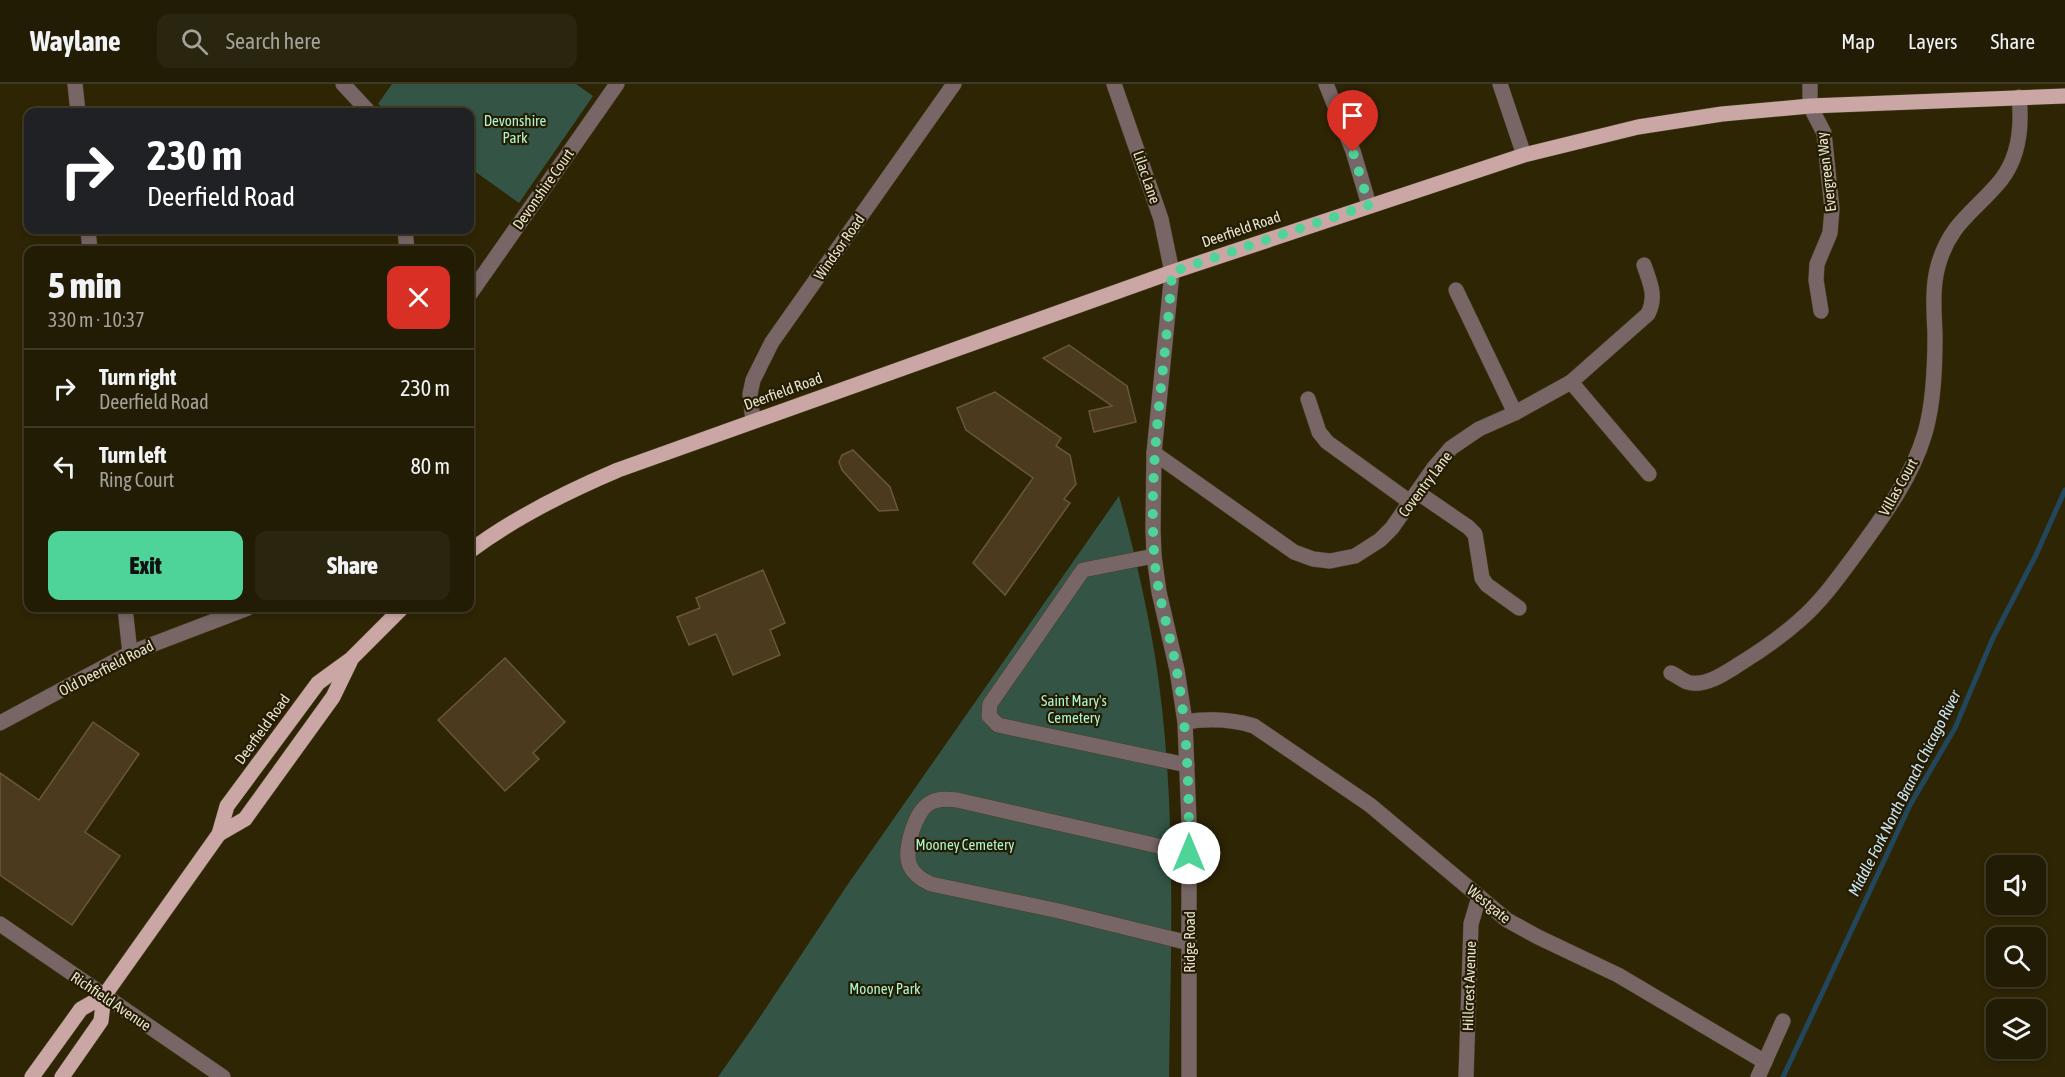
<!DOCTYPE html>
<meta charset="utf-8">
<style>
:root{--surface:#221c04;--page:#2a250e;--text:#f1f3f6;--muted:#a2a19a;--line:#3f3a26;--accent:#4ed399}
body{margin:0;font-family:"Asap Condensed",sans-serif;background:var(--page);color:var(--text);height:100vh;display:flex;flex-direction:column;font-size:22px;white-space:nowrap}
*{box-sizing:border-box;margin:0}
p{font-size:20px;color:var(--muted)}
.icon{flex:none;width:33px;height:33px;fill:none;stroke:currentColor;stroke-width:2;stroke-linecap:round;stroke-linejoin:round}
.map{position:relative;flex:1;overflow:hidden}
.sheet{position:absolute;left:24px;top:162px;width:450px;height:366px;display:flex;flex-direction:column;background:var(--surface);border-radius:12px;box-shadow:0 3px 9px #0003,0 0 0 2px var(--line)}
.sheet>*{flex:none}
.guide{position:absolute;left:24px;top:24px;width:450px;height:126px;border-radius:12px;box-shadow:0 3px 9px #0003,0 0 0 2px var(--line);background:#202124;color:#fff;overflow:hidden}
.controls{position:absolute;left:1986px;top:771px;display:grid;gap:12px}
.controls a{display:grid;place-items:center;width:60px;height:60px;border-radius:12px;background:var(--surface);box-shadow:0 3px 9px #0003,0 0 0 2px var(--line);font-size:30px}
.pin{position:absolute;display:grid;place-items:center;width:51px;height:51px;color:#fff;margin:-62px -26px;border-radius:50% 50% 50% 0;rotate:-45deg;box-shadow:0 0 6px #0007}
.pin .icon{rotate:45deg}
.me{position:absolute;width:66px;margin:-33px;rotate:0deg;stroke-linejoin:round;filter:drop-shadow(0 0 4px #0008)}
.turn{display:flex;align-items:center;gap:21px;height:126px;padding:0 24px;font-size:27px}
.turn .icon{width:78px;height:78px;stroke-width:2.5}
.turn b{display:block;font-size:42px;line-height:51px}
.round{display:grid;place-items:center;flex:none;width:63px;height:63px;border-radius:12px;background:var(--page)}
.summary{display:flex;align-items:center;justify-content:space-between;height:102px;padding:0 24px}
h1{font-size:36px;font-weight:800;line-height:45px}
.button{display:flex;gap:12px;margin-top:auto;padding:12px 24px}
.button a{flex:1;height:69px;border-radius:12px;background:var(--accent);color:#111;font-size:24px;font-weight:800;line-height:69px;text-align:center}
.button a+a{background:var(--page);color:var(--text)}
ul{padding:0;list-style:none}
li{display:flex;align-items:center;gap:18px;height:78px;padding:0 24px;border-top:2px solid var(--line)}
li div{flex:1}
li b{display:block;font-size:22px}
li em{font-style:normal}
header{display:flex;align-items:center;gap:36px;box-sizing:border-box;height:84px;padding:0 30px;background:var(--surface);border-bottom:2px solid var(--line)}
header strong{font-size:28px}
nav{display:flex;gap:33px;margin-inline-start:auto;font-size:21px}
.search{width:420px;height:54px;background:var(--page);display:flex;align-items:center;gap:15px;box-sizing:border-box;padding:0 21px;border-radius:12px;color:var(--muted);font-size:22px}
.map>svg:first-child{display:block}
.green{fill:#345545}
.lines{fill:none;stroke-linecap:round;stroke-linejoin:round}
.stream{stroke:#22475d;stroke-width:5}
.building{fill:#4b3a1e;stroke:#69573a;stroke-width:1.5}
.minor-casing{stroke:#484022;stroke-width:16}
.major-casing{stroke:#484022;stroke-width:16}
.minor{stroke:#786666;stroke-width:15}
.major{stroke:#caa7a5;stroke-width:15}
.route{stroke:#4ed399;stroke-width:10;stroke-dasharray:0 18}
.labels{text-anchor:middle;dominant-baseline:central;stroke-width:4.5;stroke-linejoin:round;paint-order:stroke}
.park-label{font-size:15px;fill:#acf4d1;stroke:#241c00}
.street-label{font-size:15px;fill:#e9e3d1;stroke:#241c00}
.water-label{font-size:16px;font-style:italic;fill:#cce5f6;stroke:#241c00}
</style>
<header>
<strong>Waylane</strong>
<div class="search"><svg class="icon" aria-label="search" viewBox="0 0 24 24"><circle cx="10" cy="10" r="6"/><path d="M15 15l6 6"/></svg>Search here</div>
<nav><a>Map</a><a>Layers</a><a>Share</a></nav>
</header>
<div class="map">
<svg width="2065" height="993" viewBox="0 0 2065 993">
<rect width="100%" height="100%" fill="#2e2505"/>
<g class="green">
<polygon points="392,0 576,0 593,12 519,119 470,84 470,28 390,28 378,20"/>
<path d="M1119,412C1134,465 1146,518 1155,572C1177,711 1171,853 1169,993H718L758,936L846,803Z"/>
</g>
<g class="lines">
<polyline class="stream" points="1783,993 1910,721 1955,644 1992,556 2036,471 2065,406"/>
</g>
<g class="building">
<polygon points="1069,261 1127,302 1136,338 1094,348 1089,327 1112,322 1043,274"/>
<polygon points="995,308 1061,354 1056,362 1070,371 1076,400 1064,415 1070,419 1005,511 973,479 1033,394 966,346 957,324"/>
<polygon points="853,366 890,403 898,426 879,427 842,386 839,378 842,371"/>
<polygon points="763,486 785,539 770,546 780,571 733,591 716,550 689,561 677,533 700,524 696,514"/>
<polygon points="505,574 565,638 533,669 539,675 505,707 438,636"/>
<polygon points="93,638 139,670 85,748 120,772 72,841 0,791 0,689 39,716"/>
</g>
<g class="lines">
<g class="minor-casing">
<g id="minor">
<polyline points="75,0 78,28"/>
<polyline points="343,0 369,28"/>
<polyline points="1114,0 1161,135 1172,188 1154,369 1153,445 1154,472 1159,508 1177,586 1185,638 1189,738 1189,993"/>
<polyline points="1326,0 1353,67 1369,121"/>
<polyline points="1500,0 1524,71"/>
<polyline points="1810,0 1810,22 1824,49 1832,125 1830,149 1817,180 1816,196 1821,227"/>
<polyline points="88,146 90,166"/>
<polyline points="405,146 407,166"/>
<polyline points="1456,206 1515,329"/>
<polyline points="470,210 617,0"/>
<polyline points="1571,298 1649,390"/>
<polyline points="1308,315 1319,348 1327,358 1410,418"/>
<polyline points="753,337 750,310 753,296 772,258 954,0"/>
<path d="M1154,369L1294,468L1313,475L1330,477L1355,472L1380,456L1392,444L1433,385L1451,364L1479,345L1515,329L1571,298L1648,230C1657,212 1650,199 1644,181"/>
<polyline points="1417,408 1468,443 1475,450 1482,494 1487,501 1519,524"/>
<polyline points="1154,472 1083,486 990,620 989,632 998,641 1187,681"/>
<polyline points="125,524 130,569"/>
<path d="M1671,589C1676,591 1682,596 1687,598C1705,604 1727,588 1741,579C1762,566 1782,552 1800,536C1823,516 1840,491 1858,467C1885,430 1912,393 1925,349C1934,318 1935,282 1935,250C1934,228 1932,203 1938,182C1950,138 1975,128 2001,96C2019,73 2022,41 2019,13"/>
<path d="M1185,638C1210,634 1231,635 1254,642L1370,721L1507,836L1538,853L1618,891L1765,978"/>
<polyline points="0,639 130,569 248,524"/>
<polyline points="0,840 223,993"/>
<path d="M1189,859L1059,827L931,800C922,796 914,791 910,782C903,767 915,727 930,719C938,714 948,715 957,716L1189,769"/>
<polyline points="1466,993 1471,840 1479,813"/>
<polyline points="1758,993 1783,937"/>
</g>
</g>
<g class="major-casing">
<g id="major">
<path d="M470,467C514,434 566,408 618,386L1172,188L1524,71L1638,43L1722,30L1810,22L2065,12"/>
<polyline points="219,750 245,735 333,613 350,578"/>
<polyline points="32,993 81,925 104,912 219,750 227,722 318,599 351,575 402,524"/>
<polyline points="62,993 101,937 104,912"/>
</g>
</g>
<use href="#minor" class="minor"/>
<use href="#major" class="major"/>
</g>
<g class="lines">
<path class="route" d="M1189,769C1189,709 1188,648 1177,588C1170,548 1156,509 1154,468C1148,374 1166,281 1172,188L1369,121L1353,68"/>
</g>
<g class="labels">
<g class="park-label">
<text x="515" y="36">Devonshire<tspan x="515" dy="17">Park</tspan></text>
<text x="1074" y="616">Saint Mary's<tspan x="1074" dy="17">Cemetery</tspan></text>
<text x="965" y="760">Mooney Cemetery</text>
<text x="885" y="904">Mooney Park</text>
</g>
<g class="street-label">
<text transform="translate(1826 88) rotate(-97)">Evergreen Way</text>
<text transform="translate(1147 93) rotate(71)">Lilac Lane</text>
<text transform="translate(543 105) rotate(-55)">Devonshire Court</text>
<text transform="translate(1241 145) rotate(-19)">Deerfield Road</text>
<text transform="translate(839 163) rotate(-55)">Windsor Road</text>
<text transform="translate(783 307) rotate(-20)">Deerfield Road</text>
<text transform="translate(1425 400) rotate(-53)">Coventry Lane</text>
<text transform="translate(1898 403) rotate(-61)">Villas Court</text>
<text transform="translate(106 584) rotate(-27)">Old Deerfield Road</text>
<text transform="translate(262 645) rotate(-54)">Deerfield Road</text>
<text transform="translate(1489 820) rotate(39)">Westgate</text>
<text transform="translate(1189 858) rotate(-90)">Ridge Road</text>
<text transform="translate(1469 902) rotate(-88)">Hillcrest Avenue</text>
<text transform="translate(111 917) rotate(34)">Richfield Avenue</text>
</g>
<g class="water-label">
<text transform="translate(1904 709) rotate(-63)">Middle Fork North Branch Chicago River</text>
</g>
</g>
</svg>
<div class="controls">
<a><svg class="icon" aria-label="sound" viewBox="0 0 24 24"><path d="M4 9h4l5-4v14l-5-4H4zM17 9q2 3 0 6"/></svg></a>
<a><svg class="icon" aria-label="search" viewBox="0 0 24 24"><circle cx="10" cy="10" r="6"/><path d="M15 15l6 6"/></svg></a>
<a><svg class="icon" aria-label="layers" viewBox="0 0 24 24"><path d="M12 4l9 5-9 5-9-5zM3 14l9 5 9-5"/></svg></a>
</div>
<div class="pin" style="left:1353px;top:68px;background:#d93025"><svg class="icon" aria-label="arrive" viewBox="0 0 24 24"><path d="M6 21V4h12l-3 4 3 4H6"/></svg></div>
<svg class="me" style="left:1189px;top:769px" viewBox="-20 -20 40 40"><circle r="19" fill="#fff"/><path d="M0-13L10 11 0 6-10 11z" fill="#4ed399"/></svg>
<div class="guide">
<div class="turn"><svg class="icon" aria-label="right" viewBox="0 0 24 24"><path d="M7 20v-9h11M14 6l5 5-5 5"/></svg><div><b>230 m</b>Deerfield Road</div></div>
</div>
<section class="sheet">
<div class="summary"><div><h1>5 min</h1><p>330 m · 10:37</p></div><a class="round" style="background:#d93025;color:#fff"><svg class="icon" aria-label="close" viewBox="0 0 24 24"><path d="M6 6l12 12M18 6L6 18"/></svg></a></div>
<ul>
<li><svg class="icon" aria-label="right" viewBox="0 0 24 24"><path d="M7 20v-9h11M14 6l5 5-5 5"/></svg><div><b>Turn right</b><p>Deerfield Road</p></div><em>230 m</em></li>
<li><svg class="icon" aria-label="left" viewBox="0 0 24 24"><path d="M17 20v-9H6M10 6l-5 5 5 5"/></svg><div><b>Turn left</b><p>Ring Court</p></div><em>80 m</em></li>
</ul>
<div class="button"><a>Exit</a><a>Share</a></div>
</section>
</div>
